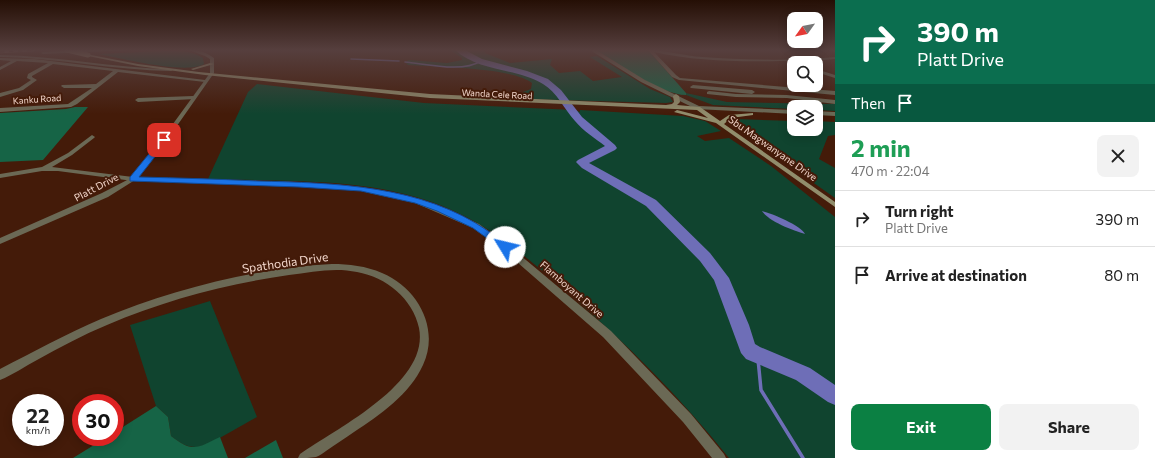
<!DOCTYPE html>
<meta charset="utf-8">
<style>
:root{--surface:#fff;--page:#f2f2f2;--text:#222;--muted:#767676;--line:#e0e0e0;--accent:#0b8043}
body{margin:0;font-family:Commissioner,sans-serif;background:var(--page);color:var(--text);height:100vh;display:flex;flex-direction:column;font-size:15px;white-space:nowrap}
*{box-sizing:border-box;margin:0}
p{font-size:13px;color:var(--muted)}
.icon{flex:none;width:22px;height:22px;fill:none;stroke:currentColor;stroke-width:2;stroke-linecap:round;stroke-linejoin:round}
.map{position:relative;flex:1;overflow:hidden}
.side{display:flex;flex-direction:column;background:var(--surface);width:320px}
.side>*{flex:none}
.hud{background:#0b6e4f;color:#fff;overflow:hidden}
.needle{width:26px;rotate:237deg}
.fabs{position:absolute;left:787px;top:12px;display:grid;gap:8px}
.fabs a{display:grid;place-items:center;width:36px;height:36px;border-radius:8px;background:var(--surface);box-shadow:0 2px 10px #0003;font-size:20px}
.speed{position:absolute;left:12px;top:394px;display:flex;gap:8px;font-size:20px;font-weight:700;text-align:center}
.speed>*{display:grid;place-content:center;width:52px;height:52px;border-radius:50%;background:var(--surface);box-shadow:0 2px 10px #0003;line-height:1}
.speed small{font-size:10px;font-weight:400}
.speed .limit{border:6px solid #d22;background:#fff;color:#111}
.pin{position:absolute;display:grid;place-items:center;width:34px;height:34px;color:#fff;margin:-17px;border-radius:8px;box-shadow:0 2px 6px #0006}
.me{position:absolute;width:44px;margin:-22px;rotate:306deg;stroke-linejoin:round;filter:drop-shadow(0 0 3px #0008)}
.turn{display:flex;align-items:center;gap:14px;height:84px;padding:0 16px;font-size:18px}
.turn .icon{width:52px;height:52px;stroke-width:2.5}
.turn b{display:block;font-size:28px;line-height:34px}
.then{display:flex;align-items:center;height:38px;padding:0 16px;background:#0003;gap:8px;font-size:15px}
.round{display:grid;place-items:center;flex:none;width:42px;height:42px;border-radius:8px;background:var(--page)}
.summary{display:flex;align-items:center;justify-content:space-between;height:68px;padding:0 16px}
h1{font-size:24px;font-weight:700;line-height:30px;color:#1e9e55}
.button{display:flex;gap:8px;margin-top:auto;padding:8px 16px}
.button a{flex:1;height:46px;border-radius:8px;background:var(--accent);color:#fff;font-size:16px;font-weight:700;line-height:46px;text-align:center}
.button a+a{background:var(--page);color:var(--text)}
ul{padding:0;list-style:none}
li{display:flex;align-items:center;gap:12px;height:56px;padding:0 16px;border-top:1px solid var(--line)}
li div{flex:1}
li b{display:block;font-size:15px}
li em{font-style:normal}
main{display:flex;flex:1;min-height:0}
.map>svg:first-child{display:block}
.green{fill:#10442f}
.forest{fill:#166446}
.water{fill:#6e6eb7}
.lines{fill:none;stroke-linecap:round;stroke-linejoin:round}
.stream-far1{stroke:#6e6eb7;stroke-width:1.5}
.stream{stroke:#6e6eb7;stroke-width:3.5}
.river{fill:#6e6eb7;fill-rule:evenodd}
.minor{fill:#6b6955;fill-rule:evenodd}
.tertiary{fill:#6b6955;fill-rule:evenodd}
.secondary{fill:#918d6c;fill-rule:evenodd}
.rail-casing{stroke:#9d7b6d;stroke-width:2.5}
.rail{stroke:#441b09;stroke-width:1.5;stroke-dasharray:4.5;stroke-linecap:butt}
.secondary-bridge{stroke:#918d6c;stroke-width:5}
.route{fill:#1a73e8;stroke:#114b97}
.labels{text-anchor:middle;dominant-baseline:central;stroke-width:4;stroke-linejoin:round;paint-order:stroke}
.far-street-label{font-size:9px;fill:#f2d6cb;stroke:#441b09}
.street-label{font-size:10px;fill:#f2d6cb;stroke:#441b09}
.near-street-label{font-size:12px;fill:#f2d6cb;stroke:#441b09}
</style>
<main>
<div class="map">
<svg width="835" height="458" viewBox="0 0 835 458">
<rect width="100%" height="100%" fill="#441b09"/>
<g class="green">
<path d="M450,50H484L485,53L510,63L552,59L550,65L559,73L580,71L593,81L622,77L590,57L597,56L650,89L670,97L673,102L666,103L524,99L523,92L531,89L532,83C512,67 435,67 408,65L406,63L407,61L409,60L447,63L462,60V58Z"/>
<path d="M162,51C176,51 192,50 203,58L204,64C187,75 120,58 99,54Z"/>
<path d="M257,84L424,103L575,110L580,112V110L683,116L705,121L721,131L697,136L705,141L729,138L771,166L835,217V458H729C681,398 626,343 568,293C519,251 480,215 416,197C352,178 275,181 208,179L248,92Z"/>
<polygon points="686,93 727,102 835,104 835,111 816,110 816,107 794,107 794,109 713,105 686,95"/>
<polygon points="736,119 794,121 794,129 816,129 816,121 835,122 835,135 828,136 819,159 835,168 835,198 787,164 734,122 733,121"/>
<path d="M210,301L257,417C245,423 206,448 196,447C185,447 179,442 171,436L168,417L156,406L130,325Z"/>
</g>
<g class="forest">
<path d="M596,50H648L686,93V95C661,95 618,63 596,50Z"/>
<polygon points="75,107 88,107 43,160 0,162 0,113 66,109"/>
<path d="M156,406L168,417L171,436C193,453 197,448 220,437L228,458H73L107,437H115V432Z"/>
<polygon points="276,440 283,458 245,458"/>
</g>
<path class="water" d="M762,211C773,214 800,225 805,234C794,231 768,221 762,211Z"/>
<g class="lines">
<g class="stream-far1">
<polyline points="351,59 399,61"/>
<path d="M405,62C427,64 462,73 481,61"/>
</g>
<polyline class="stream" points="753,353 758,359 761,390 803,458"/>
<path class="river" d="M455,50H465L482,59L527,71L548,79L561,90L582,117L615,145L617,148L615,150L589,163L656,200L710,253L729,278L749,325L755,344L760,347L810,368L835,385V405L828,402L796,380L746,359L741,353L714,280L700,261L646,206L582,168L576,162L578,160L605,146C595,138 583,131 575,121C564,109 557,92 543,84C517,68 479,72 455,50Z"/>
<g class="minor">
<path d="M648,50C666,50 684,56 703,57C745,60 793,61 835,57V59C817,61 798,61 780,61C737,62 695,61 654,52L676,75L680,78L835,91V95L679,80L672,77Z"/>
<polygon points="831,50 835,50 835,52"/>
<polygon points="0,58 35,59 205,80 207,81 205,82 118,72 77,104 71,107 0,112 0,108 68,104 92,88 64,88 61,86 62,85 96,84 113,71 53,64 32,76 32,77 37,80 23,90 0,97 0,93 19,88 31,80 27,78 28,74 48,63 17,61 0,70 0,67 11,61 0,60"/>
<polygon points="816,69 835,75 835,78 816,72"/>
<polygon points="693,85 752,90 755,92 752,94 691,88 690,87"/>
<polygon points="709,91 736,94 787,95 835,100 835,104 787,98 736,97 707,94 707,92"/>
<polygon points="193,96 196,98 195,99 138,102 135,100 138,98"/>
<polygon points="92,135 95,137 94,138 72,155 52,167 133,177 299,182 361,187 420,199 443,208 479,224 508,245 611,331 691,414 724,454 726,458 712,458 683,422 603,337 502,249 473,228 415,203 361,191 299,186 133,181 58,171 42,171 0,178 0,174 42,167 68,153"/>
<path d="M332,264C349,264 366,266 382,273C418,288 440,329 423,365C410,394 380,415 354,432C345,438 335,445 326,451C323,453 319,456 316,457C311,458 303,458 298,458L300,454C337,428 430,383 419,328C413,299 386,277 357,272C335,267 312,272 289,275C227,284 165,300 107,325C83,335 60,347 37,360C25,366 13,375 0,380V369C33,352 66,334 101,319C171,290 255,268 332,264Z"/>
</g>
<g class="tertiary">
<polygon points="80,50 130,50 43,54 41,53 43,52"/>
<path d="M189,50C198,50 206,52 214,58V73L174,130L135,180L108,197L0,244V238L102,193L131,178L170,128L210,73V59L205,56Z"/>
<polygon points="590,50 596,50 645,80 699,106 794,110 794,114 696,109 641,82"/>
<path d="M0,55C57,56 114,68 171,69L173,70L171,71C114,70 57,58 0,57Z"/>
<polygon points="816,111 835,112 835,116 816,115"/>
</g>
<g class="secondary">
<polygon points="86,54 138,64 199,72 430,94 666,105 672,104 674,102 673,96 676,94 679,96 680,102 677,105 700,107 720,121 729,115 753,113 753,115 731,118 724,124 835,202 835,207 716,123 674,112 677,110 708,118 697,110 430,98 205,75 138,66 88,56 86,55"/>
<polygon points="210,63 214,64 193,70 191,69"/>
</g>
<g class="rail-casing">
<polyline id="rail" points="0,52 34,50"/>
</g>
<use href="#rail" class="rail"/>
<polyline class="secondary-bridge" points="67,50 88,55"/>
</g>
<linearGradient id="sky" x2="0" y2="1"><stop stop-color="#250f05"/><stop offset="0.44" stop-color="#563f3e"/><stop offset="1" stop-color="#563f3e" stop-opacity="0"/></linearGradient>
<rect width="835" height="114" fill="url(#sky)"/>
<path class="route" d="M162,138L168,140L139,177C178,178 217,179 257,181C335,183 422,185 488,231C495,235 505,240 510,247L509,249H502L473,228L437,211L415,203L361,191L299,187L130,181V177Z"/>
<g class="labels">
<g class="far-street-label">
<text transform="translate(497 94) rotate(3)">Wanda Cele Road</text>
<text transform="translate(37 99) rotate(-4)">Kanku Road</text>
</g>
<g class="street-label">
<text transform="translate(773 148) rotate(35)">Sbu Magwanyane Drive</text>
<text transform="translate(96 187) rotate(-28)">Platt Drive</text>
<text transform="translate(572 289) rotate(41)">Flamboyant Drive</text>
</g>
<g class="near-street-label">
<text transform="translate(285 262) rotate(-8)">Spathodia Drive</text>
</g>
</g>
</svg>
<div class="fabs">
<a><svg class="needle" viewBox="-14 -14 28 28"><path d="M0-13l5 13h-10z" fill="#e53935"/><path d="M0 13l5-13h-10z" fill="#767676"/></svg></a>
<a><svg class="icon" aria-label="search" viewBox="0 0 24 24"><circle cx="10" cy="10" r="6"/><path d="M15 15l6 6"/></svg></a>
<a><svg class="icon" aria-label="layers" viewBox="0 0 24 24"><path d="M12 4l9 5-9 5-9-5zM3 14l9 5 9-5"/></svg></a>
</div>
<div class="speed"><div>22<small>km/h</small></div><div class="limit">30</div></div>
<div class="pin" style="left:164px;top:140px;background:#d93025"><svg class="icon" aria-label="arrive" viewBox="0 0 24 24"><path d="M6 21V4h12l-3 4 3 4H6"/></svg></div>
<svg class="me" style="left:505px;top:247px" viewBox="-20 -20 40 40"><circle r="19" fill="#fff"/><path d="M0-13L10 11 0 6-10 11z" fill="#1a73e8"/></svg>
</div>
<section class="side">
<div class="hud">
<div class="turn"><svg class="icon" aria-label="right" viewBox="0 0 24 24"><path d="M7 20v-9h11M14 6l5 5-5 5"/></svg><div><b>390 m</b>Platt Drive</div></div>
<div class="then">Then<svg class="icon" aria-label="arrive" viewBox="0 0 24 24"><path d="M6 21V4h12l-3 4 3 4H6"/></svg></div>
</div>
<div class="summary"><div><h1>2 min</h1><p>470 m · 22:04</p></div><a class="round"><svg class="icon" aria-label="close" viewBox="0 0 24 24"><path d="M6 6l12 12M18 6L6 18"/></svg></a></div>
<ul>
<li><svg class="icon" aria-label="right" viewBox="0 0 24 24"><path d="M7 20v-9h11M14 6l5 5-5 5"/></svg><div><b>Turn right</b><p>Platt Drive</p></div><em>390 m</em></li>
<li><svg class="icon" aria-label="arrive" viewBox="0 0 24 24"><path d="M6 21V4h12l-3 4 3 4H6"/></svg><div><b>Arrive at destination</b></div><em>80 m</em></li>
</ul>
<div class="button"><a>Exit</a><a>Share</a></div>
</section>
</main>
